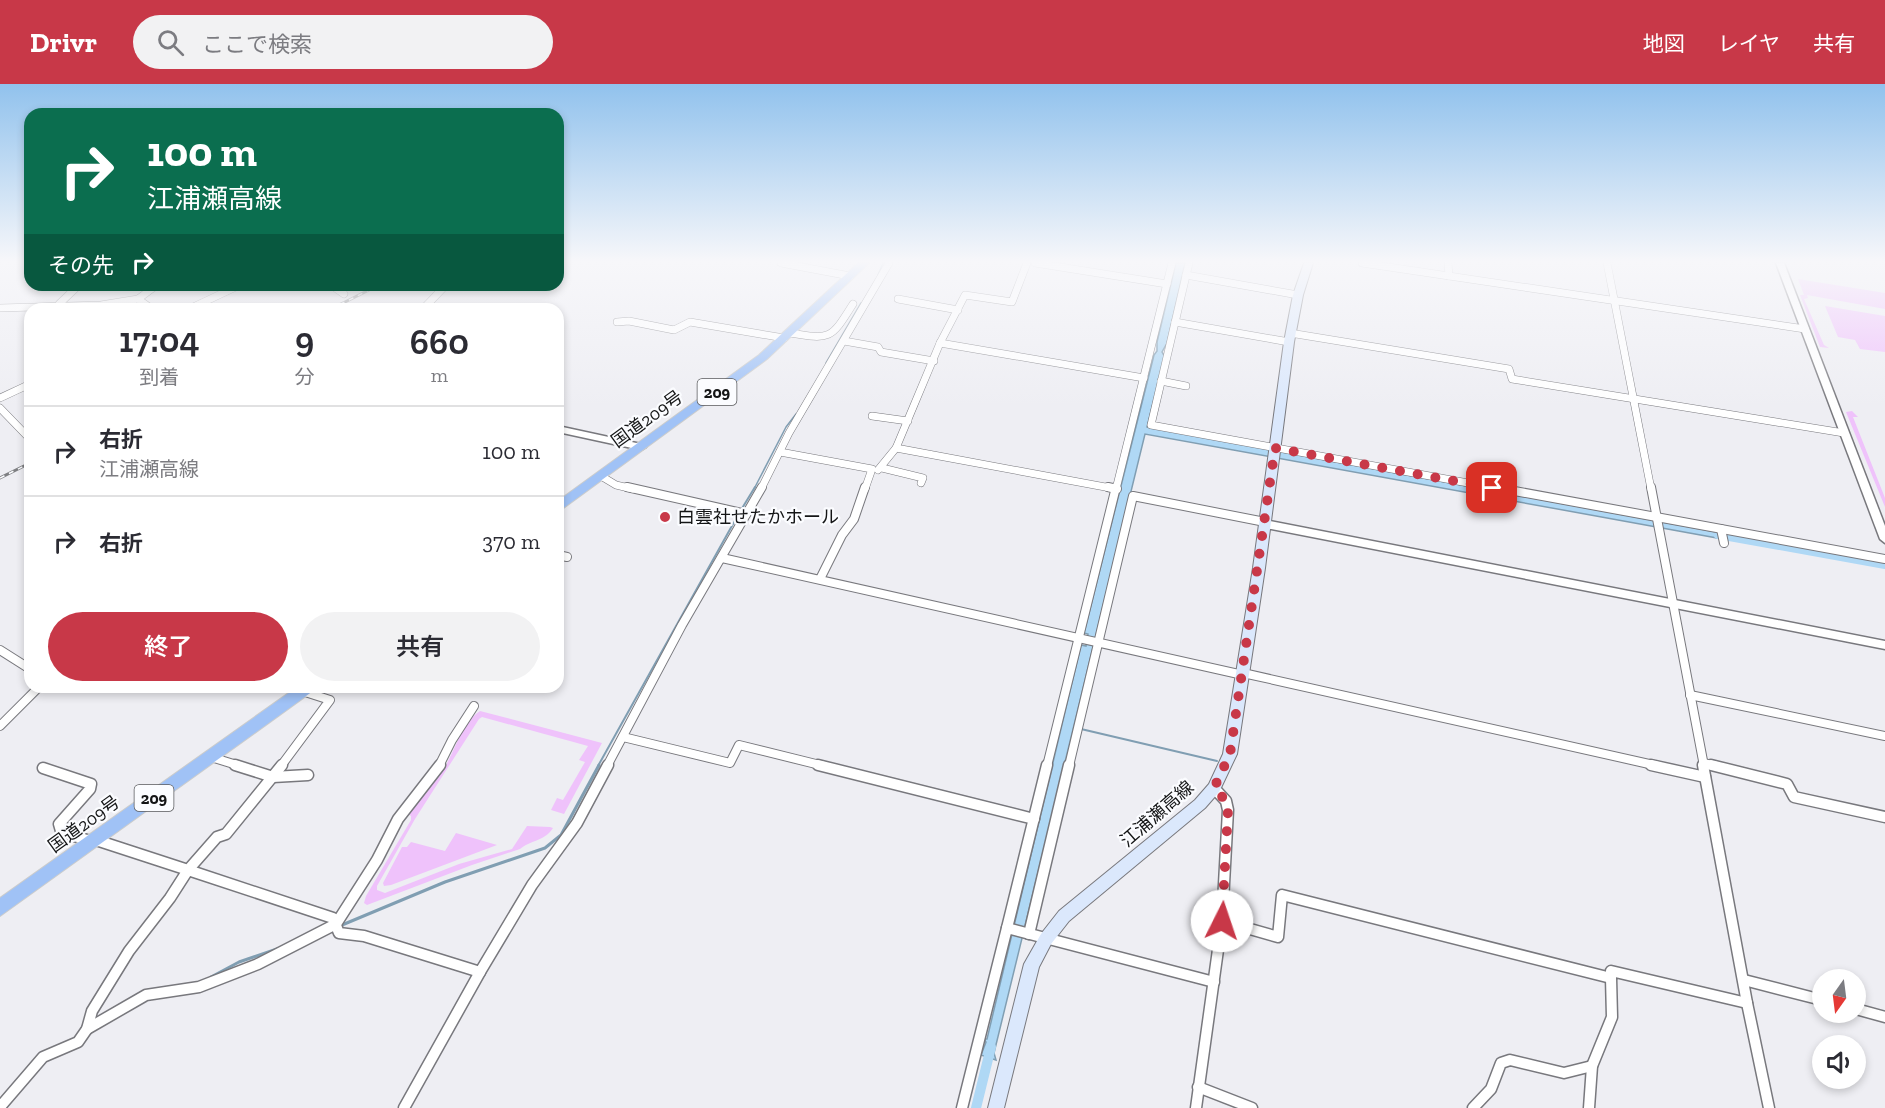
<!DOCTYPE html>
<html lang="ja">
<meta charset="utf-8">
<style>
:root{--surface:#fff;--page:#f2f2f3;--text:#2b2b33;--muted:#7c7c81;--line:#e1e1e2;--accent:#c83848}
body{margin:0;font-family:"Zilla Slab","Noto Sans JP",serif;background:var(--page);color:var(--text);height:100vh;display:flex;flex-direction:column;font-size:22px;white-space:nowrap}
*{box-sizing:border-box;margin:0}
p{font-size:20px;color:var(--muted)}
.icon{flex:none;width:33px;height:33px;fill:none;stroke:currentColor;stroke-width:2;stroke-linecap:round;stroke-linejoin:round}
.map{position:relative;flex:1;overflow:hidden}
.side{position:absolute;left:24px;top:219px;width:540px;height:390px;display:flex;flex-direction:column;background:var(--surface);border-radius:18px;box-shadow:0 3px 9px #0003}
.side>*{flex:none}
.banner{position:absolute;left:24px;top:24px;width:540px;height:183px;border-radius:18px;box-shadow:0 3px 9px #0003;background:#0b6e4f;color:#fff;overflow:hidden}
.needle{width:39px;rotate:194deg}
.fabs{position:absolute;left:1812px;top:885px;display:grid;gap:12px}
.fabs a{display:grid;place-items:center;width:54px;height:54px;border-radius:50%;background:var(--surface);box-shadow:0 3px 9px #0003;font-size:30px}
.pin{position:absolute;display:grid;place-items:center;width:51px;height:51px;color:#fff;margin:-26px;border-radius:12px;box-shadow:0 3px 9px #0006}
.me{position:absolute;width:66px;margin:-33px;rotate:4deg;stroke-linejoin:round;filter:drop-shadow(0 0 4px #0008)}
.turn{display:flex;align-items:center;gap:21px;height:126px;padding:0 24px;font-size:27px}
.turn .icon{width:78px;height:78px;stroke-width:2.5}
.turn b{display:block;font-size:42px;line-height:51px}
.then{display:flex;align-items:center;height:57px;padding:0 24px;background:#0003;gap:12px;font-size:22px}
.eta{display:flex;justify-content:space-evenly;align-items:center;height:102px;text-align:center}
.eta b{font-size:36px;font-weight:600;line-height:42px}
.button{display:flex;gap:12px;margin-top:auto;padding:12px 24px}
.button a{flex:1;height:69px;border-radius:36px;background:var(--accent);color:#fff;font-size:24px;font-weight:600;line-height:69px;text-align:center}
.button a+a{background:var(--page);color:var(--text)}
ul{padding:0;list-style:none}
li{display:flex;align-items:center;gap:18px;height:90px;padding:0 24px;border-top:2px solid var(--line)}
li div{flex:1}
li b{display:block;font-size:22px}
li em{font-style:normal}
header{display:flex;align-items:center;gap:36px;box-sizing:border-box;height:84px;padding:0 30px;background:var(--accent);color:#fff}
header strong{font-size:28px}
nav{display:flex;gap:33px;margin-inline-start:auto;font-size:21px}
.search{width:420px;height:54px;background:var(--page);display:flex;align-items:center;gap:15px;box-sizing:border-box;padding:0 21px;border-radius:33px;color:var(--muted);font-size:22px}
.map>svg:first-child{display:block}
.green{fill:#efc2fb}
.water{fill:#afd8f5;stroke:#809eb2;stroke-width:1.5}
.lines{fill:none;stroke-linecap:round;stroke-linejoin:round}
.stream-far2{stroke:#809eb2;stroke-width:1.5}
.stream-far1{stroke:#809eb2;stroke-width:2}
.stream{stroke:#809eb2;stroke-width:3}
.canal-far1{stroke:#afd8f5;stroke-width:8}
.canal{stroke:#afd8f5;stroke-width:10}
.minor-far2-casing{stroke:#78787d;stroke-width:8}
.minor-far1-casing{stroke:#78787d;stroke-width:10}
.minor-casing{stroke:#78787d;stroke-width:13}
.tertiary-casing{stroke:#78787d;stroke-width:3}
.secondary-casing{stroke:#78787d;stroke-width:2}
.trunk-casing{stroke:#cbcccc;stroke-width:2}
.minor-far2{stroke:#fff;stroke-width:7}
.minor-far1{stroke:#fff;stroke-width:8}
.minor{stroke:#fff;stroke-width:10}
.tertiary{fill:#fff;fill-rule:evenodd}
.secondary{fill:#dbe8fc;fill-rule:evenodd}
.trunk{fill:#a0c2f6;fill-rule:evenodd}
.rail-casing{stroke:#7e7f82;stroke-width:3}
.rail{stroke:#fbfcff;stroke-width:1.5;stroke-dasharray:5;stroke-linecap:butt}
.route{stroke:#c83848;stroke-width:10;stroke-dasharray:0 18}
.poi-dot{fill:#c83848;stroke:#fbfcff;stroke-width:2}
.labels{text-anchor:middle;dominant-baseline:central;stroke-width:4.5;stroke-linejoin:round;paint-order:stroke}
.shield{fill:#fbfcff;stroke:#595a5c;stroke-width:1.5}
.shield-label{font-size:16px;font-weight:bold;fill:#141516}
.street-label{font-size:18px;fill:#141516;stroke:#fbfcff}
.poi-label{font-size:18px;fill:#141516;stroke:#fbfcff;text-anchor:start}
</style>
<header>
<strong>Drivr</strong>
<div class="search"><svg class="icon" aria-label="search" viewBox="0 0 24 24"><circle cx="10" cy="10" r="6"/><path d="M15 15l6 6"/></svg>ここで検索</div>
<nav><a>地図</a><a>レイヤ</a><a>共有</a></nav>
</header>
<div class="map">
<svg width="1885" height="1024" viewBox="0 0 1885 1024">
<rect width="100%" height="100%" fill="#eeeef3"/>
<g class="green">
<polygon points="1798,195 1885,209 1885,225 1807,211 1808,214 1804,215 1824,261 1829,264 1820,263 1800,211 1804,211"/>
<polygon points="1825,222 1885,232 1885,268 1860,265 1855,256 1838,253"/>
<polygon points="1852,327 1858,333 1853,333 1885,414 1885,423 1846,328"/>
<path d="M480,627L602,659L564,730L551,726L557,714L563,716L585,678L579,676L588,662L482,633L479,635L415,735L377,802V806L385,809L459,780L512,765L527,742L550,743L553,744C545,757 531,756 520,765L472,781L367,821L364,819L366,812L411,736V732L408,730C421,716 433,701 443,686C455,668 461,639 480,627Z"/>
<polygon points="456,749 497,761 391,801 384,802 383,799 402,763 407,763 411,758 445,767"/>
</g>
<polygon class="water" points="1176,179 1185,179 1167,259 1162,268 1165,273 1147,343 1711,447 1726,450 1728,456 1145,350 994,969 996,976 981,971 986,958 984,955 987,955 1081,561 1086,562 1088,550 1084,549 1154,271 1157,267 1157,258"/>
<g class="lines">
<g class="stream-far2">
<polyline points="878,191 883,179"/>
<polyline points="826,279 861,219"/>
<polyline points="754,405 786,343 796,330"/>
</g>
<g class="stream-far1">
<polyline points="741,426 755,403"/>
<polyline points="1081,645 1217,677"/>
<polyline points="598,682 738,431"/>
</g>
<g class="stream">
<polyline points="342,841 445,798 545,764 561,751 599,681"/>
<polyline points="211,893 239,878 277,865"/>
</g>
<polyline class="canal-far1" points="1718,451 1885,481"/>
<polyline class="canal" points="976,1024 991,963"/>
<g class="minor-far2-casing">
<g id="minor-far2">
<polyline points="781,179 850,192"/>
<polyline points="1027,179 1012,218 965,211 940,259 896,364 1116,405"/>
<polyline points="1035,179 1167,200"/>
<polyline points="1189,179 1151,341 1501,405"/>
<polyline points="1362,179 1805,245"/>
<polyline points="1448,179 1449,192"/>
<polyline points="1607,179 1651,405"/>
<polyline points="1186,191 1298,211"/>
<polyline points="331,201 344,210"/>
<polyline points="138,215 152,225"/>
<polyline points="898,215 958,226"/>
<polyline points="59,220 79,201"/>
<polyline points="0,224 101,221 138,215 157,201"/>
<polyline points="189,225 240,201"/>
<polyline points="423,225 446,201"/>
<polyline points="617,238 629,237 674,246 690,238 784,254"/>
<polyline points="1175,238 1289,258"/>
<path d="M790,249C831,256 831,255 853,220"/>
<polyline points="1290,249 1509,285 1512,295 1844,349"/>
<polyline points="844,257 878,263 881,268 934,277"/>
<polyline points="940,259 1144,294"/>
<polyline points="1161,297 1186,302"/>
<polyline points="0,314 30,300"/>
<polyline points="0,324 30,355"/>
<polyline points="872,332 908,337"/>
<polyline points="780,368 872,385 865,405"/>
<polyline points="882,384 923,394 921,399"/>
<polyline points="878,386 896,364"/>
<polyline points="601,392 616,401 633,405"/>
<polyline points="761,405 789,349 889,179"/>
<polyline points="1116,405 1172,179"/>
</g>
</g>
<g class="minor-far1-casing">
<g id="minor-far1">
<polyline points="627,403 746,430"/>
<polyline points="1108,403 1117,405"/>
<polyline points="1493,403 1885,475"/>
<polyline points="1651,403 1704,682"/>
<polyline points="1721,445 1724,459"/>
<polyline points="558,471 567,473"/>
<polyline points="722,474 1243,591"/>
<polyline points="820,495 842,451 854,435 865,403"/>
<polyline points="0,566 30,585"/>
<polyline points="1243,589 1658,682"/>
<polyline points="1690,611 1885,652"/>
<polyline points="0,642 39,603"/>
<polyline points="623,653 730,679 739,661 824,682"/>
<polyline points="211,673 240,682"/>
<polyline points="1703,679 1717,682"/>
<polyline points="281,682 330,616 302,607"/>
<polyline points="439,682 452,656 474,622"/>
<polyline points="607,682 682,541 762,403"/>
<polyline points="1047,682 1116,403"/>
<polyline points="1069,682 1133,412 1265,438"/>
</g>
</g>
<g class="minor-casing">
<g id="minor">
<polyline points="235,681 273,693 308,691"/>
<polyline points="818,681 1034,735"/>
<polyline points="1651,681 1705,693"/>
<polyline points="1703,681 1747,919 1769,1024"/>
<polyline points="1711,681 1787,700 1794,713 1885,733"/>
<polyline points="43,684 91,700 90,705 59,740 61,747 92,758"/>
<polyline points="96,756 188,786 217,753 226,750 282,681"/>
<polyline points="1222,837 1278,853 1282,811 1611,894 1611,887 1747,919"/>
<polyline points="1007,844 1047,681"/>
<polyline points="1029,850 1069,681"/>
<polyline points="1744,896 1822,916"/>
<polyline points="1856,925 1885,933"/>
<polyline points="87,945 146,911 199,903 258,880 336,840 377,776 398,735 440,681"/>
<polyline points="1198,1003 1252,1024"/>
<polyline points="0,1023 43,973 78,958 87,945 92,927 129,867 170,814 188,786 333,834 339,849 364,852 480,888"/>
<polyline points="404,1024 480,888 532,801 577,739 608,681"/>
<polyline points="962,1024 1007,844 1214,898"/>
<polyline points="1196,1024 1222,837 1228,726 1226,717 1214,704"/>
<polyline points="1473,1024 1491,1005 1501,979 1510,976 1564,989 1592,982"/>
<polyline points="1589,1024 1592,982 1612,933 1611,894"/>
</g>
</g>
<g class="tertiary-casing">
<g id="tertiary">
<polygon points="1776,179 1784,179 1885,442 1885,459 1880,455"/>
<polygon points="558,342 641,360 646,363 641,366 558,348"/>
<polygon points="1265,436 1885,557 1885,565 1261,443 1260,440"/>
</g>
</g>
<g class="secondary-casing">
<polygon id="secondary" points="1304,179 1313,179 1303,211 1294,258 1265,484 1237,670 1219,708 1205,724 1069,837 1051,860 1039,883 1004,1024 988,1024 1024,880 1041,850 1059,827 1195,716 1209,700 1223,670 1253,484 1284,258 1293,211"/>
</g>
<g class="trunk-casing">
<g id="trunk">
<polygon points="858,179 869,179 767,275 558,428 558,417 759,271"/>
<polygon points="297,603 315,603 313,607 0,832 0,814"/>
</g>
</g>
<use href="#minor-far2" class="minor-far2"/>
<use href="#minor-far1" class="minor-far1"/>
<use href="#minor" class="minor"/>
<use href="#tertiary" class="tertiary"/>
<use href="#secondary" class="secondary"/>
<use href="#trunk" class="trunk"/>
<g class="rail-casing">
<g id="rail">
<polyline points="331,225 379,201"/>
<polyline points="0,394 30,379"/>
</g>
</g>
<use href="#rail" class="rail"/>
</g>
<linearGradient id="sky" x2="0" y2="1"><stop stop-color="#91c2ed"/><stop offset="0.55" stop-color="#f7f7fa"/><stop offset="1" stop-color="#f7f7fa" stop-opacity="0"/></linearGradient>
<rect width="1885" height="323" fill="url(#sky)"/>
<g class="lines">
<polyline class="route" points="1222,837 1228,726 1226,717 1214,704 1230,670 1275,364 1492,404"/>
</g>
<circle class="poi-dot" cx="665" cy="433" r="6"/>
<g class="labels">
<g class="shield">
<rect x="697.5" y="295" width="39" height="26" rx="4.5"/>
<rect x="134.5" y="701" width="39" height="26" rx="4.5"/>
</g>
<g class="shield-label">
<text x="717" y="308">209</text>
<text x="154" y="714">209</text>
</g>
<g class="street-label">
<text transform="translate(647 335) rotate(-36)">国道209号</text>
<text transform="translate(1157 730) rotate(-41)">江浦瀬高線</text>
<text transform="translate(84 740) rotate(-36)">国道209号</text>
</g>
<g class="poi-label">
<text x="677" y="433">白雲社せたかホール</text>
</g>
</g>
</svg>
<div class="fabs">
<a><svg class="needle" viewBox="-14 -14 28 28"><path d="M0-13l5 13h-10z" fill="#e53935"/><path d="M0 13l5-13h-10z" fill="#7c7c81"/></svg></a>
<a><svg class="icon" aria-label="sound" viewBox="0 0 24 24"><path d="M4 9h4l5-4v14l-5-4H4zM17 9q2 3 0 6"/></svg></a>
</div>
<div class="pin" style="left:1492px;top:404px;background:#d93025"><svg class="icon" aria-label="arrive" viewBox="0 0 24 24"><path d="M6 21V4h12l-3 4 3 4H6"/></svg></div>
<svg class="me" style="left:1222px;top:837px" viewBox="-20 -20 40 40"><circle r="19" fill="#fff"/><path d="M0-13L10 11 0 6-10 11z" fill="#c83848"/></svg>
<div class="banner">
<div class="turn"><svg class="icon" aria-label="right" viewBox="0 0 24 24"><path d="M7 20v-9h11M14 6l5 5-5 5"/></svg><div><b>100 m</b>江浦瀬高線</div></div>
<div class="then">その先<svg class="icon" aria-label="right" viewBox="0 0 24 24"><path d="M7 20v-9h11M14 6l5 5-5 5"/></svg></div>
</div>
<section class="side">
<div class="eta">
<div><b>17:04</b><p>到着</p></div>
<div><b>9</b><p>分</p></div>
<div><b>660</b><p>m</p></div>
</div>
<ul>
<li><svg class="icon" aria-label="right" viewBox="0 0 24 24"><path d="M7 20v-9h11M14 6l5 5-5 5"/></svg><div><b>右折</b><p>江浦瀬高線</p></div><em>100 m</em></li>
<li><svg class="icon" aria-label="right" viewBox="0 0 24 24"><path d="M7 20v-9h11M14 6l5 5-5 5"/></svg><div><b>右折</b></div><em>370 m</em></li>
</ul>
<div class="button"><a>終了</a><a>共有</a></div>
</section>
</div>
